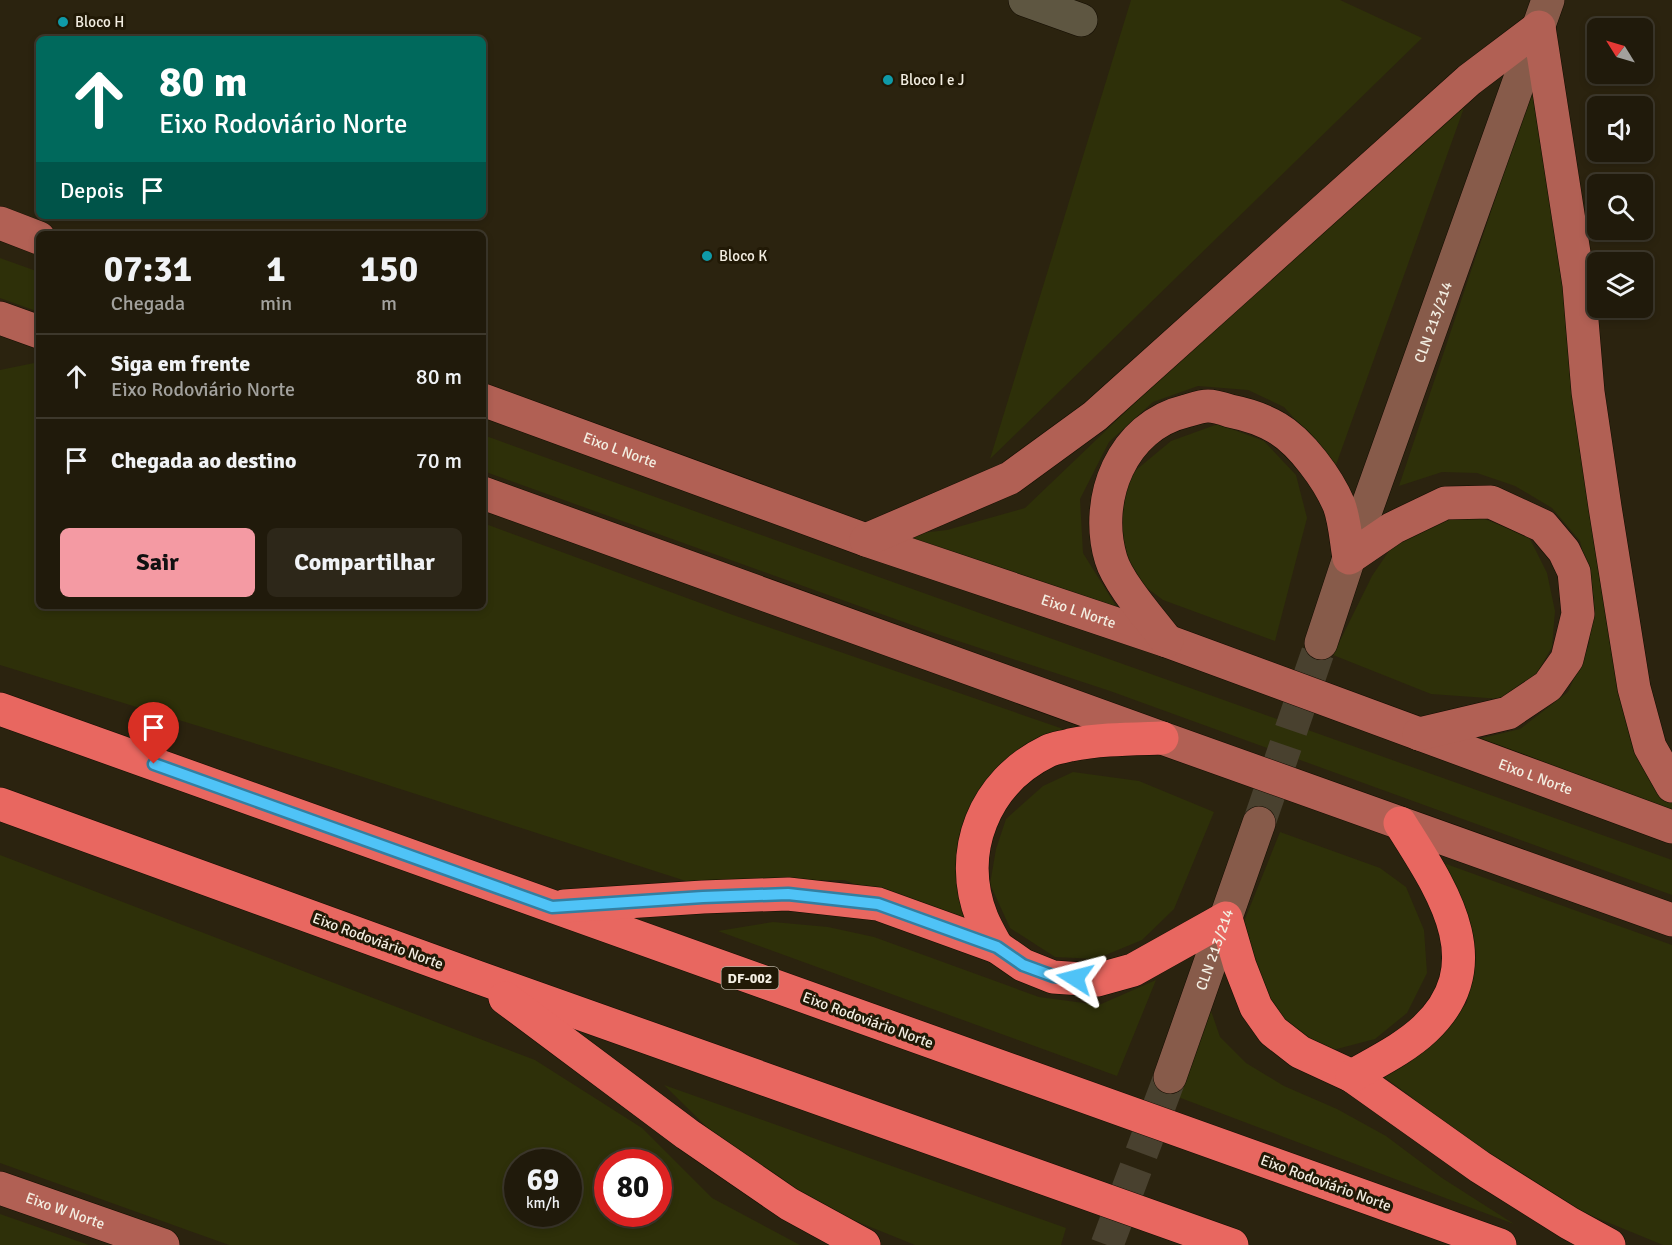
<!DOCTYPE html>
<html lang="pt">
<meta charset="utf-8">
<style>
:root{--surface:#201a0b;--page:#2d2719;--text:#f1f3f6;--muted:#a2a19d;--line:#3d382c;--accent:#f49aa3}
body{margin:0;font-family:Signika,sans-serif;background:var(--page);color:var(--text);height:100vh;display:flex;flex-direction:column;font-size:22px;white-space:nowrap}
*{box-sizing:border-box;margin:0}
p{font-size:20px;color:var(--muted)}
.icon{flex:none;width:33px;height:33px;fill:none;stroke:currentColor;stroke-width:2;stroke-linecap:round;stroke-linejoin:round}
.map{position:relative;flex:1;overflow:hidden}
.panel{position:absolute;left:36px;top:231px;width:450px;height:378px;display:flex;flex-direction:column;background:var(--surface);border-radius:9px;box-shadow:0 3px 9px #0003,0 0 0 2px var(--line)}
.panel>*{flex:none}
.hud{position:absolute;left:36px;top:36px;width:450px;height:183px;border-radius:9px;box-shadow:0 3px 9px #0003,0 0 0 2px var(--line);background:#00695c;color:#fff;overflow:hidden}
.needle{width:39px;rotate:307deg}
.controls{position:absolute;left:1587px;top:18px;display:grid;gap:12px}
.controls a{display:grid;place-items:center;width:66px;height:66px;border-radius:9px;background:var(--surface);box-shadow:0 3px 9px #0003,0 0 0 2px var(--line);font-size:30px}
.speed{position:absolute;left:504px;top:1149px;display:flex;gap:12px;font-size:30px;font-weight:700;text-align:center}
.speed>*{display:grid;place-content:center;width:78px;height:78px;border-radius:50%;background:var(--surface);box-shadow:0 3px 9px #0003,0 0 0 2px var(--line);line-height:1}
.speed small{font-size:15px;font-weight:400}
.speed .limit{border:9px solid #d22;background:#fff;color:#111}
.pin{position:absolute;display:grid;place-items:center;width:51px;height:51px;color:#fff;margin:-62px -26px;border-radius:50% 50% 50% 0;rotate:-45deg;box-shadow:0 0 6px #0007}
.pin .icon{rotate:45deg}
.me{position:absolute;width:66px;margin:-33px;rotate:279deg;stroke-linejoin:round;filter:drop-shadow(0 0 4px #0008)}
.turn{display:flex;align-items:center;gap:21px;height:126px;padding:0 24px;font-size:27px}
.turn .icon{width:78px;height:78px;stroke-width:2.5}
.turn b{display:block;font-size:42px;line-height:51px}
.then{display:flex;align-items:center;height:57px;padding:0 24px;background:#0003;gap:12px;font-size:22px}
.eta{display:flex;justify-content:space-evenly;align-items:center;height:102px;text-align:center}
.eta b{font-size:36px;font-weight:800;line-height:42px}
.button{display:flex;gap:12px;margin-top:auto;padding:12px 24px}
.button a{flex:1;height:69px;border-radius:9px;background:var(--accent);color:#111;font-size:24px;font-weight:800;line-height:69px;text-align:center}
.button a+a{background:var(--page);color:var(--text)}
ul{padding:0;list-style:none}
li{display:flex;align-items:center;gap:18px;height:84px;padding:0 24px;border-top:2px solid var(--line)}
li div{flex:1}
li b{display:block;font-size:22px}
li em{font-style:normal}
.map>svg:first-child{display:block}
.green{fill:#2e3009;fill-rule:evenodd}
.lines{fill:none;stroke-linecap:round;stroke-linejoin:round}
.secondary-tunnel{stroke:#49412f;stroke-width:33;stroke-dasharray:33 16;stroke-linecap:butt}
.street-casing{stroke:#130c00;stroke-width:34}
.secondary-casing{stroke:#130c00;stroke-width:34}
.primary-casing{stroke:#130c00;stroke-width:34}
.highway-casing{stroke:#130c00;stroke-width:34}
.street{stroke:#5e5641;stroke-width:33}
.secondary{stroke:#875b4a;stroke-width:33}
.primary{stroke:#b16054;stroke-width:33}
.highway{stroke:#e86760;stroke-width:33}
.route-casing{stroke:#337fa1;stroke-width:15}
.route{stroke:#4fc3f7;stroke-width:10}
.culture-dot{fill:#0f9aa8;stroke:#211906;stroke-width:2}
.labels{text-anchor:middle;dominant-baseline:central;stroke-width:6;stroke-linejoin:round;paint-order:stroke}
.shield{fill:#211906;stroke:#b4aea0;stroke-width:1.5}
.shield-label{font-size:14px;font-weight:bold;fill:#f3eee2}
.poi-label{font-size:15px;fill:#f3eee2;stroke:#211906;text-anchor:start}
.street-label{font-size:15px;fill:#f3eee2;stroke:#211906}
</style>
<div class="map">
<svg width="1672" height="1245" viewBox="0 0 1672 1245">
<rect width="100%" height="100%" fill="#2b230f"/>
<g class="green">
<polygon points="1131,0 1340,0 1422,38 990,459"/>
<polygon points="1535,80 1593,519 1630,739 1672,794 1672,815 1470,741 1520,729 1568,692 1589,644 1594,599 1580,541 1552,508 1515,486 1477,473 1442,472 1399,486"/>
<polygon points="1470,91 1336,465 1284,407 1248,390 1198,386 1153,402 1109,442 1080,499 1083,553 1121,614 903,535 947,530 1025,508 1167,372"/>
<polygon points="0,258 39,272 39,312 0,298"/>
<polygon points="39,362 39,606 483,606 483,523 733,615 1072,732 983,791 977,931 844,880 689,882 338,769 0,665 0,370"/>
<polygon points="1218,424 1264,441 1296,475 1307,518 1275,641 1163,600 1135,579 1119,543 1118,509 1130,475 1171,441"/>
<path d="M483,435C879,578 1276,718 1672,860V895L1110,691L937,634L483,471Z"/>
<polygon points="1442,515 1480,517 1529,537 1547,573 1555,611 1552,647 1536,675 1501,699 1431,694 1333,655 1372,576 1395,542"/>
<polygon points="1073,772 1139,781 1214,812 1174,909 1142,940 1096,959 1055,957 1010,928 990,884 996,849 1006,819 1043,786"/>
<polygon points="1280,832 1380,868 1406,887 1424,930 1427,973 1407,1013 1375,1039 1329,1051 1287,1028 1265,1003 1243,924"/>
<path d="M0,855L535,1060L642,1128L712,1198L800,1245H229L0,1163ZM568,1162V1214H518V1162ZM658,1162V1214H608V1162Z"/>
<polygon points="1435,860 1672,945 1672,1245 1663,1245 1563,1204 1472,1149 1409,1095 1384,1077 1432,1041 1467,1003 1469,947"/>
<polygon points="773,922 828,927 874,937 1039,997 1099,1005 1156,980 1117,1076 718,931"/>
<polygon points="1208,1002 1220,1037 1246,1063 1284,1086 1337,1109 1386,1136 1442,1178 1514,1224 1178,1097"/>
<polygon points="664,1085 1066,1228 1061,1245 915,1245 826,1209 728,1148"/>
<polygon points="0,1214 89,1245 0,1245"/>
</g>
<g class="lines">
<g class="secondary-tunnel">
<polyline points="1259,823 1321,643"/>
<polyline points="1107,1245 1170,1077"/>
</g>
<g class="street-casing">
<polyline id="street" points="1025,0 1081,20"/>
</g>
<g class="secondary-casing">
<g id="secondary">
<path id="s1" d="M1321,643L1349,558L1548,0"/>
<path id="s2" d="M1170,1077L1259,823"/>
</g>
</g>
<g class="primary-casing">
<g id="primary">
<polyline points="0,223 39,238"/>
<polyline points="0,318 39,332"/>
<path id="s3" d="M483,400L866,540L1167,641L1672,827"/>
<polyline points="483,493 1162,738 1672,920"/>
<polyline points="866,540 1010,478 1095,416 1469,80 1539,27 1579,285 1588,392 1605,507 1634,688 1650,747 1672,786"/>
<path d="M1167,641C1151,620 1118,583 1111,559C1093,499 1122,426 1186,411C1193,409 1201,406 1208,406C1215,406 1224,409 1230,411C1245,414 1264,420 1277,428C1301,442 1328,479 1339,505C1345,521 1346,542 1349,558L1393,528L1445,503L1491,502L1543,526L1564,551L1574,572L1578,614L1567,659L1548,686L1508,713L1419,734"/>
<path id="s4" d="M0,1188L163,1245"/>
</g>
</g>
<g class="highway-casing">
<g id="highway">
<polyline points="0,709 1500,1245"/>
<polyline points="0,804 477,977 1232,1245"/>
<polyline points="564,906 703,897 788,894 878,904 997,947 1023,965 1053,977 1097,980 1133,970 1226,918 1240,966 1256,1007 1273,1031 1300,1052 1352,1076 1480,1167 1569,1223 1609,1245"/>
<path d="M997,947C992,938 986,928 982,918C956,852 984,782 1048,751C1054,748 1063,747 1070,745C1100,739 1131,739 1162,738"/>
<polyline points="505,998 687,1134 789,1204 864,1245"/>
<path d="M1352,1076C1376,1062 1405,1048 1425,1029C1495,963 1440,887 1400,823"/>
</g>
</g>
<use href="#street" class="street"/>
<use href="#secondary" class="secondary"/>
<use href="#primary" class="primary"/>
<use href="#highway" class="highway"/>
</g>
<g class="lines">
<g class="route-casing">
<polyline id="route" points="154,764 552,907 703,897 788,894 878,904 997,947 1023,965 1053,976 1075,978"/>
</g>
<use href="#route" class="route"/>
</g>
<g class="culture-dot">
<circle cx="63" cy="22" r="6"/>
<circle cx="888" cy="80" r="6"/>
<circle cx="707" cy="256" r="6"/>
</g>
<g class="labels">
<rect class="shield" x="721.5" y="967" width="57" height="22" rx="4.5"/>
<g class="shield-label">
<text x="750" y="978">DF-002</text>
</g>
<g class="poi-label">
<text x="75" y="22">Bloco H</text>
<text x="900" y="80">Bloco I e J</text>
<text x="719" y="256">Bloco K</text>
</g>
<g class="street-label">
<text stroke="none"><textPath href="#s1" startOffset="340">CLN 213/214</textPath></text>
<text stroke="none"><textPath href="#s3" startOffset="146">Eixo L Norte</textPath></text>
<text stroke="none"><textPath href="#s3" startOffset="632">Eixo L Norte</textPath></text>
<text stroke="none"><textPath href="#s3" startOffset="1118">Eixo L Norte</textPath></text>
<text transform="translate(378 941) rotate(20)">Eixo Rodoviário Norte</text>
<text stroke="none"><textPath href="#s2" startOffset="135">CLN 213/214</textPath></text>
<text transform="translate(868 1020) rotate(20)">Eixo Rodoviário Norte</text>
<text transform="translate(1326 1183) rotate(20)">Eixo Rodoviário Norte</text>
<text stroke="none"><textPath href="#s4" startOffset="69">Eixo W Norte</textPath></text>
</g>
</g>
</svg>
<div class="controls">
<a><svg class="needle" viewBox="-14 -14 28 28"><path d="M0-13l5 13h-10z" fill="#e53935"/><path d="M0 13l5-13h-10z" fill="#a2a19d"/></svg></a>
<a><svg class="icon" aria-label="sound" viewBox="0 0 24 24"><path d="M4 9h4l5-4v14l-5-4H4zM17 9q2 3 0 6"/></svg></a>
<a><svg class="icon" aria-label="search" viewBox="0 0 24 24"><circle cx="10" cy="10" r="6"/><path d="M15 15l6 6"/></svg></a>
<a><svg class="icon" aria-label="layers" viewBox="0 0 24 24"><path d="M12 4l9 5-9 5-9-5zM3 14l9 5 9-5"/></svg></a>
</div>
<div class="speed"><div>69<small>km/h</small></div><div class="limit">80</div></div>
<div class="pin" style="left:154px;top:764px;background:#d93025"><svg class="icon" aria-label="arrive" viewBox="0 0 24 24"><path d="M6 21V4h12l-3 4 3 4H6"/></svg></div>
<svg class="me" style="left:1075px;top:978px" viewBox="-20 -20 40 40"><path d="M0-17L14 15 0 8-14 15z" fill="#4fc3f7" stroke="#fff" stroke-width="4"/></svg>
<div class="hud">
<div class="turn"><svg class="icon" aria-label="ahead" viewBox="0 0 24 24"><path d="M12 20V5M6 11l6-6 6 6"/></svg><div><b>80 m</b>Eixo Rodoviário Norte</div></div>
<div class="then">Depois<svg class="icon" aria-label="arrive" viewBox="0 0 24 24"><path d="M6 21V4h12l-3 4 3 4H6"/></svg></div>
</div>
<section class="panel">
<div class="eta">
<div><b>07:31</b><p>Chegada</p></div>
<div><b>1</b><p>min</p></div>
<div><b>150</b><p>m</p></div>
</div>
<ul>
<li><svg class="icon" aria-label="ahead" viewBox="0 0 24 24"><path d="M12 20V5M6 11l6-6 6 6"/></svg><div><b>Siga em frente</b><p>Eixo Rodoviário Norte</p></div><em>80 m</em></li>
<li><svg class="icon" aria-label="arrive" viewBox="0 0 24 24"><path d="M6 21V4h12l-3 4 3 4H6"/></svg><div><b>Chegada ao destino</b></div><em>70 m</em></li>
</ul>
<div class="button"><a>Sair</a><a>Compartilhar</a></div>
</section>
</div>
